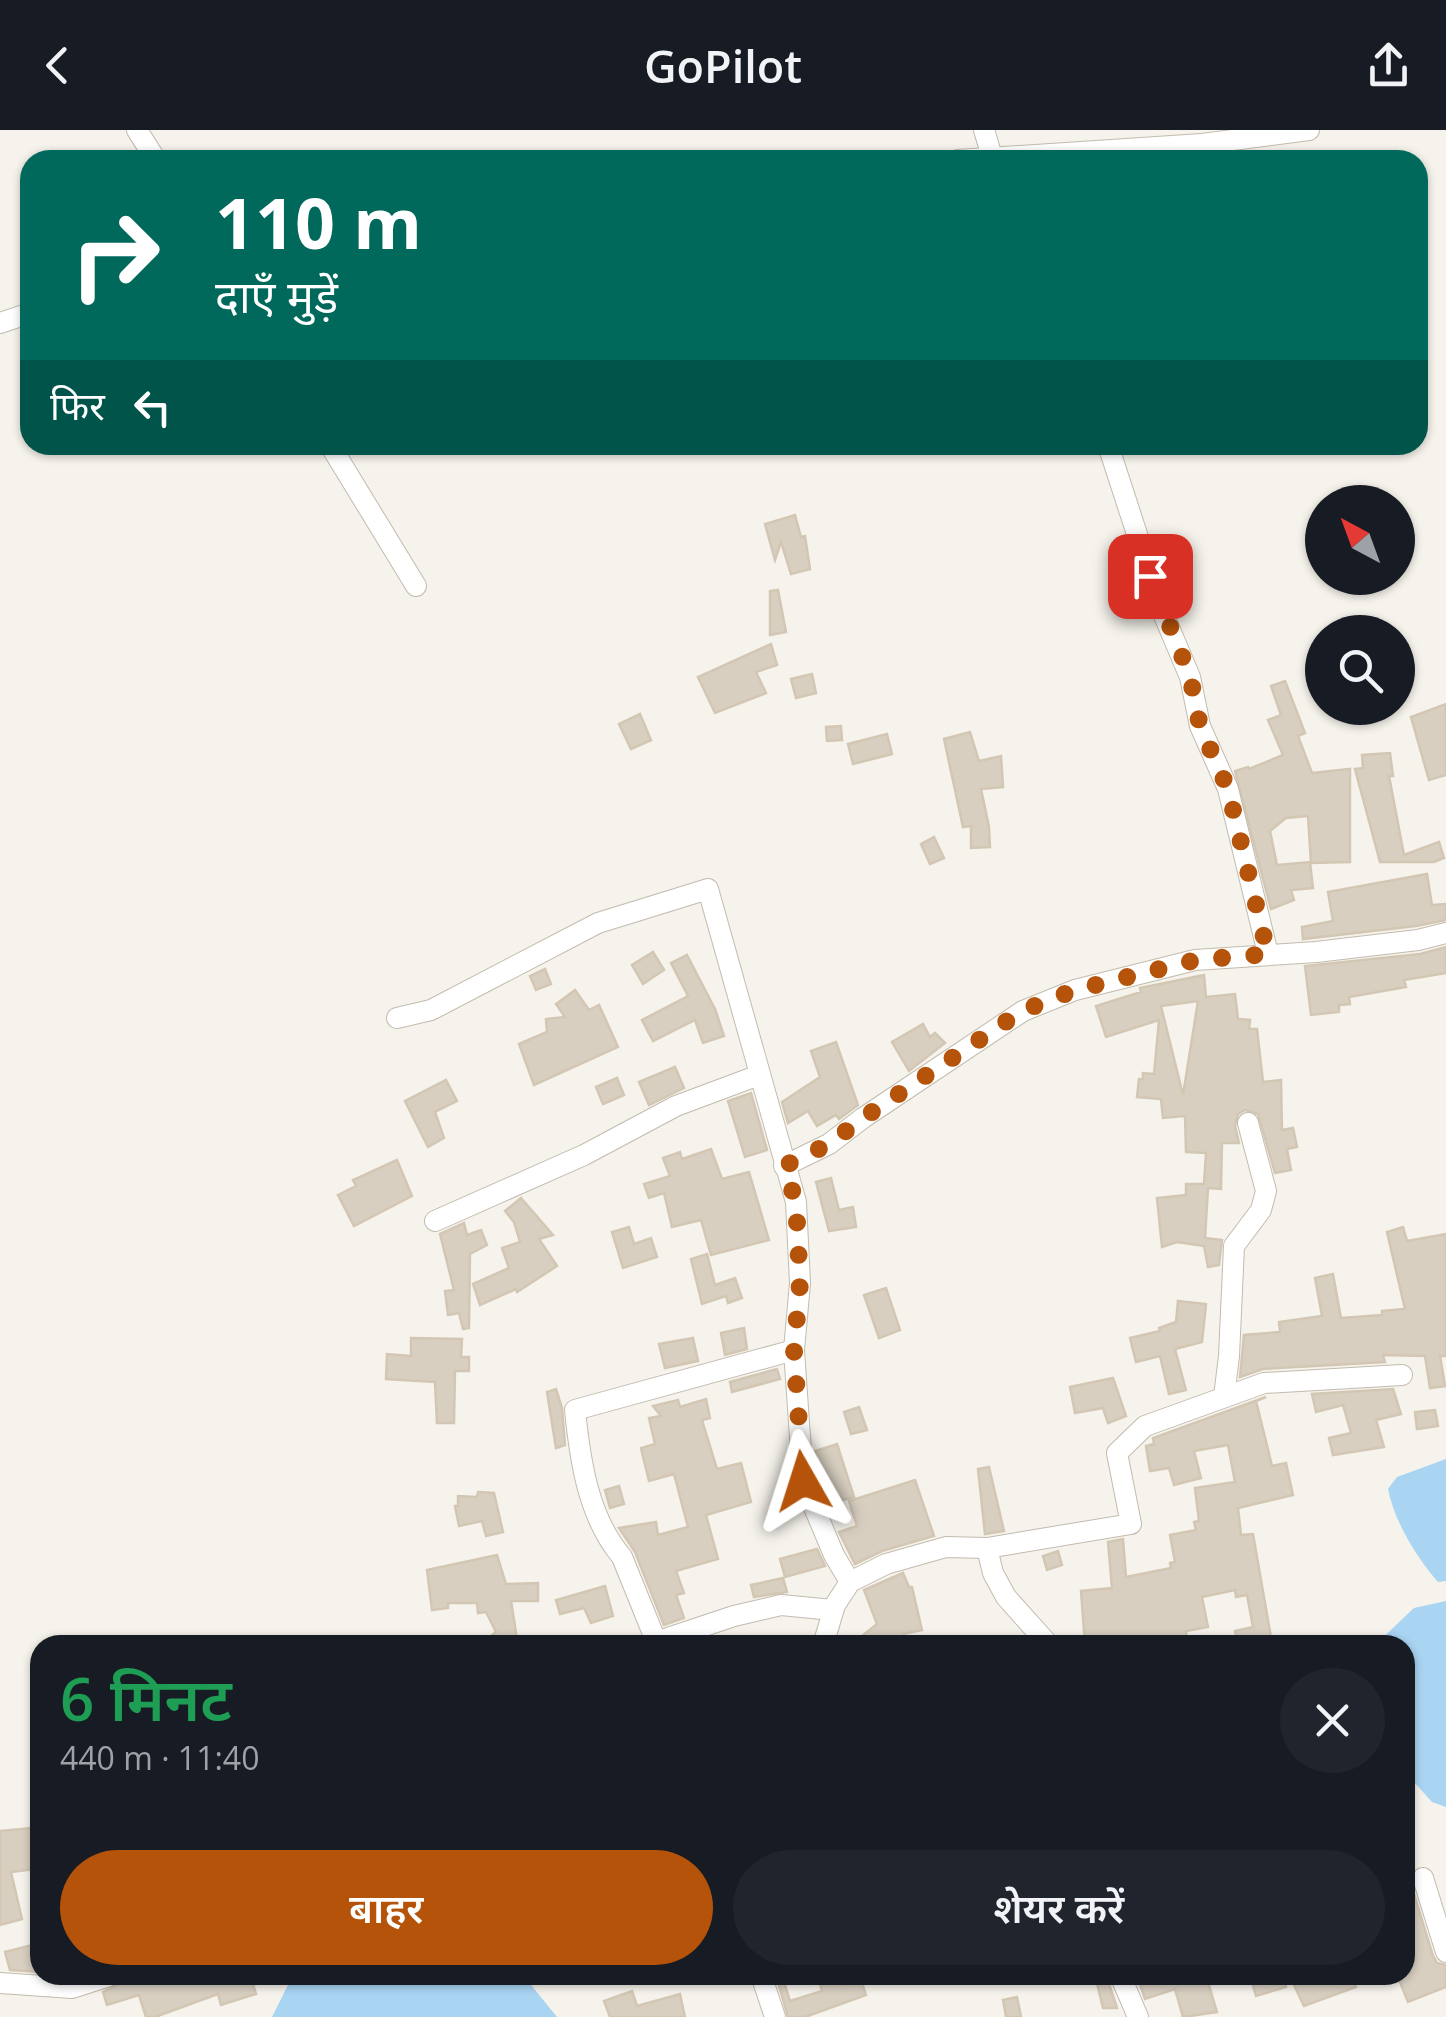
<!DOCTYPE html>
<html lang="hi">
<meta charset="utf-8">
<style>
:root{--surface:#171b24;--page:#20242c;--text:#f1f3f6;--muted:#9ea1a6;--accent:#b45309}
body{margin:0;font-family:"Open Sans","Noto Sans Devanagari",sans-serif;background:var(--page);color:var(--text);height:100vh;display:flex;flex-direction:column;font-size:38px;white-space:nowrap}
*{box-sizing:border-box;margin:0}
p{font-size:32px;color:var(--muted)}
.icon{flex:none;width:55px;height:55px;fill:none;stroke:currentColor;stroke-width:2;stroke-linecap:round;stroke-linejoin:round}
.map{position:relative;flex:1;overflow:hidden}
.sheet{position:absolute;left:30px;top:1505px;width:1385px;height:350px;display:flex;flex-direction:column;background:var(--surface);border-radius:30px;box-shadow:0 2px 8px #0004}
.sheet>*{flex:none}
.guide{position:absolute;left:20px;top:20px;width:1408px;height:305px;border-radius:30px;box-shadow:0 2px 8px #0004;background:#00695c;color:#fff;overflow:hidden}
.needle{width:65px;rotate:319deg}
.controls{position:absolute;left:1305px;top:355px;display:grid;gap:20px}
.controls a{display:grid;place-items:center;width:110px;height:110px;border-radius:50%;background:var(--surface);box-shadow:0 2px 8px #0004;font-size:50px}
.pin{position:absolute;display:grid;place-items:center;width:85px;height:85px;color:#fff;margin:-42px;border-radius:20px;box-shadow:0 5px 15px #0006}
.me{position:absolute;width:110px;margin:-55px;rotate:354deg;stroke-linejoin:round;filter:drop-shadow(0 0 8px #0008)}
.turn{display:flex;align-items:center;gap:35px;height:210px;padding:0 30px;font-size:45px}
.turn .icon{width:130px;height:130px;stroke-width:2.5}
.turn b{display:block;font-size:70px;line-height:85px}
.then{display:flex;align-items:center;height:95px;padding:0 30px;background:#0003;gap:20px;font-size:38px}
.round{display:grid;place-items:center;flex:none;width:105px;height:105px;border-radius:52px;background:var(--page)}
.headline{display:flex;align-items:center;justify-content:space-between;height:170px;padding:0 30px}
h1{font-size:60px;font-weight:600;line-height:75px;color:#1e9e55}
.primary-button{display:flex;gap:20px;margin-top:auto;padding:20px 30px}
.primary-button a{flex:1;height:115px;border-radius:60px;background:var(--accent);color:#fff;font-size:40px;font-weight:600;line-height:115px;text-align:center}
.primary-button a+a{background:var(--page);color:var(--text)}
header{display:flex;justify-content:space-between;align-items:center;height:130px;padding:0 30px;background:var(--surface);font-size:45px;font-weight:600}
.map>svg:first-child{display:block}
.water{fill:#a9d4f2}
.building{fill:#d8cfc1;stroke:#d3c7b4;stroke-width:2.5;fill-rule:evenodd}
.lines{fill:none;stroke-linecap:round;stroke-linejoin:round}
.minor-casing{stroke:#c2bbae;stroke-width:22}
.minor{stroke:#fff;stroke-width:20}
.route{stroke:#b45309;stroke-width:18;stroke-dasharray:0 32.4}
</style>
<header><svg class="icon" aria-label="back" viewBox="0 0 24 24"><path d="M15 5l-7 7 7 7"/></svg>GoPilot<svg class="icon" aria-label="share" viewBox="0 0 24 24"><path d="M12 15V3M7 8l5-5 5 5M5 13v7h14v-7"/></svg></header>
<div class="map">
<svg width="1446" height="1887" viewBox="0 0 1446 1887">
<rect width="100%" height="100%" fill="#f6f3ec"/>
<g class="water">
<path d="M1446,1329V1451L1438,1452C1417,1428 1394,1391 1388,1359L1397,1347Z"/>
<polygon points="1446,1471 1446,1677 1432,1672 1405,1642 1405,1515 1375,1515 1414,1478"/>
<polygon points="293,1845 523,1845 557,1887 272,1887"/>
</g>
<g class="building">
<polygon points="795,385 801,407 805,406 810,439 791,444 781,412 775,430 765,394"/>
<polygon points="778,460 786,502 770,505 770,461"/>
<polygon points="771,514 777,535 756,542 766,563 715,583 698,547"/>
<polygon points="812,544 816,563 796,568 791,549"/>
<polygon points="1285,551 1305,603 1298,606 1312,643 1350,639 1350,732 1311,733 1308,686 1286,688 1270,701 1277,735 1310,732 1313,758 1291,760 1294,770 1271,779 1235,641 1248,637 1249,639 1283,625 1268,590 1281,585 1271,556"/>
<polygon points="1446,574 1446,645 1429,650 1411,587"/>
<polygon points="640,584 651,610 631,619 619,594"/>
<polygon points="841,596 842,610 827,611 826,597"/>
<polygon points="970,602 979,631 1001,626 1003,657 981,659 989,697 990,717 971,718 971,696 963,697 944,609"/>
<polygon points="887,604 892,624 853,634 848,614"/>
<polygon points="1390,623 1393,646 1389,646 1404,725 1439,712 1444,728 1434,732 1380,732 1355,639 1363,638 1362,625"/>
<polygon points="934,707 944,728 930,734 921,714"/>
<polygon points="1427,744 1432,775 1446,774 1446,790 1416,796 1303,809 1302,797 1333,791 1328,762"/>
<polygon points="1446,817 1446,843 1404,850 1406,857 1349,867 1350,874 1339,875 1339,882 1311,885 1305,836 1420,824"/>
<polygon points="653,822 664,840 643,854 632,835"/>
<polygon points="687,825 715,879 724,906 703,913 695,890 653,911 642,890 688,866 671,833"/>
<polygon points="545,839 551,854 536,860 530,846"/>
<path d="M1204,845L1206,867L1235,864L1238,889L1250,890L1249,899H1257L1263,952L1281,950L1282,1000L1293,998L1297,1017L1287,1019L1291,1040L1275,1043L1258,984L1245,980L1238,984L1235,996L1239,1013H1222L1221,1059L1208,1058L1205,1108L1222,1110L1219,1135L1208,1137L1204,1116L1177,1112L1162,1117L1157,1068L1186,1065V1054H1204L1206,1023L1186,1022L1185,986L1163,988L1161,969L1137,967L1139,949H1143V943L1154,944L1159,890L1106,907L1096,876L1141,862L1140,858ZM1198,871L1183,965L1161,876Z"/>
<polygon points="575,860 589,880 599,875 618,917 534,955 519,914 547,902 546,889 565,887 556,874"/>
<polygon points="923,894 930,907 935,903 945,913 909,941 892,912"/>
<polygon points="836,912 858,975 839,989 836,985 817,996 808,981 788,993 782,972 820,947 811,921"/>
<polygon points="675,937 684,958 649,975 639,952"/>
<polygon points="617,948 624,965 603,974 596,957"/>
<polygon points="446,950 457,971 435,982 444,1008 428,1017 405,971"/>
<polygon points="751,963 767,1020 745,1027 728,971"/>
<polygon points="711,1019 722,1049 749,1042 769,1110 711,1125 701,1090 672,1097 664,1063 649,1068 644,1054 670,1046 663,1028 680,1022 682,1029"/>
<polygon points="397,1030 412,1066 354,1096 338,1065 356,1056 353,1050"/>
<polygon points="831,1048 839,1080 853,1077 856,1097 829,1101 816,1052"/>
<polygon points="521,1068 553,1105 539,1109 557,1136 517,1162 516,1159 480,1175 473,1154 509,1138 502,1118 520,1112 514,1092 505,1081"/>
<polygon points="464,1093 467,1105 481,1100 487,1115 470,1124 469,1198 463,1199 459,1183 448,1185 445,1161 454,1160 440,1104"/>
<polygon points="629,1097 634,1114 651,1108 657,1127 623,1138 612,1102"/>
<polygon points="1403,1097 1407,1111 1446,1104 1446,1226 1440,1226 1445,1256 1430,1258 1425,1226 1383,1225 1385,1232 1263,1239 1240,1247 1244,1205 1280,1202 1279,1192 1322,1186 1315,1148 1333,1144 1341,1188 1382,1185 1382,1181 1405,1179 1387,1102"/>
<polygon points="707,1124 715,1155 735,1148 742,1168 728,1173 726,1166 702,1174 691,1129"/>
<polygon points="886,1158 900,1200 879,1208 864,1165"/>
<polygon points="1178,1171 1206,1174 1202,1212 1175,1219 1186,1260 1169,1264 1160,1226 1136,1232 1130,1208 1160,1201 1159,1198 1176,1192"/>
<polygon points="744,1198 747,1219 725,1225 721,1203"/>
<polygon points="411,1208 462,1209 461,1227 469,1227 469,1241 455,1241 454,1293 437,1293 435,1252 386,1249 387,1224 411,1226"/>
<polygon points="693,1208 698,1231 665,1238 659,1214"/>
<polygon points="777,1239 780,1249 732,1262 730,1252"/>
<polygon points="1113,1248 1126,1286 1108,1293 1103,1278 1075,1283 1070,1257"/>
<polygon points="556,1259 562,1278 565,1315 556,1318 547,1262"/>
<polygon points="1393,1259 1401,1284 1376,1290 1384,1317 1333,1325 1329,1308 1351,1303 1343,1275 1316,1282 1312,1264"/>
<polygon points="1266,1267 1256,1271 1272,1336 1286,1333 1293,1365 1238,1378 1241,1405 1253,1404 1272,1513 1237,1515 1235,1501 1253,1497 1247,1465 1236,1467 1235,1460 1202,1467 1208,1497 1186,1501 1188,1514 1171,1515 1170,1506 1126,1515 1085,1515 1081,1461 1112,1458 1108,1412 1123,1409 1126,1447 1171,1438 1170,1433 1175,1432 1170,1405 1196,1400 1194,1392 1199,1391 1195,1358 1235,1352 1228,1315 1194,1321 1201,1348 1174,1355 1169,1338 1150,1341 1146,1316 1154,1314 1153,1308"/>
<polygon points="706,1269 710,1288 702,1290 717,1339 741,1333 751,1372 706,1385 718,1429 676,1441 684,1463 676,1465 684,1488 664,1495 635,1422 619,1398 656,1392 658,1405 688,1397 674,1344 649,1351 641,1318 655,1314 649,1288 661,1286 653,1276 678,1270 680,1277"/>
<polygon points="859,1277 867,1300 851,1304 844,1282"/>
<polygon points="1435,1280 1438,1296 1417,1299 1415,1282"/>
<polygon points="837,1314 854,1367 830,1374 815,1321"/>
<polygon points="989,1337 1004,1401 985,1404 978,1339"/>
<polygon points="915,1350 934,1406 882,1421 855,1434 839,1402 857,1396 849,1371"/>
<polygon points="619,1356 624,1374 610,1378 605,1360"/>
<polygon points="478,1362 494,1363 503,1402 486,1406 482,1391 459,1396 455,1376 458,1376 458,1366 477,1367"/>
<polygon points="817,1419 825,1436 785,1447 780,1429"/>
<polygon points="1058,1421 1062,1435 1047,1440 1043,1426"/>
<polygon points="497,1425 506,1454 538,1453 538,1471 511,1471 518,1515 480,1515 496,1502 486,1482 478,1483 477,1473 448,1473 448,1478 432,1480 427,1440"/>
<polygon points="903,1443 909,1457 912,1457 922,1500 903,1504 908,1515 851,1515 877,1494 864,1460"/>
<polygon points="783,1448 787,1462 754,1467 751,1455"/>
<polygon points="605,1456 613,1486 591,1493 584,1478 560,1484 556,1470"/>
<polygon points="31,1698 36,1739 11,1742 22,1789 0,1795 0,1701"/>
<polygon points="1411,1754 1433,1826 1437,1833 1446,1835 1446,1857 1408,1872 1397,1845 1405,1845 1405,1756"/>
<polygon points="40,1813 40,1842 10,1840 5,1822"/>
<polygon points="139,1845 142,1851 161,1845 250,1845 256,1864 221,1875 218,1864 155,1887 146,1887 139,1865 107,1875 103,1862"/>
<polygon points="776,1845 782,1845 790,1871 822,1861 817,1845 841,1845 844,1855 861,1850 866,1865 805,1887 788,1887"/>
<polygon points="1095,1845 1106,1845 1117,1878 1103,1878"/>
<polygon points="1137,1845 1210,1845 1207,1849 1217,1882 1183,1887 1175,1859 1145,1869"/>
<polygon points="1250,1845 1282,1845 1286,1857 1256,1866"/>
<polygon points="1312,1845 1316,1853 1352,1845 1356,1857 1304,1876 1293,1853"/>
<polygon points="632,1861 637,1876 680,1864 685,1887 610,1887 604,1871"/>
<polygon points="1017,1867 1021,1887 1006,1887 1003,1870"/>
</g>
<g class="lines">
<g class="minor-casing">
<g id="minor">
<polyline points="137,0 156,30"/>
<polyline points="984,0 993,30"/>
<polyline points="958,30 1202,14 1309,0"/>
<polyline points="0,193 30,183"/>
<polyline points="330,315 416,456"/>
<polyline points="1108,315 1162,481 1190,547 1200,596 1228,659 1268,824"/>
<polyline points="397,888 431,880 598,793 708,759 796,1072 800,1153 794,1220 803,1351 834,1425 850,1452"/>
<polyline points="784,1036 829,1014 863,988 1023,881 1075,860 1195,830 1316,822 1418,810 1446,803"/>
<polyline points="435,1091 584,1025 676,976 759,945"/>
<polyline points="1224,1267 1229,1226 1234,1116 1261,1080 1266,1061 1248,993"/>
<polyline points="987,1418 993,1443 1006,1467 1049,1515"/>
<path d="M656,1511L622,1427C588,1387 580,1330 575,1280L794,1220"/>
<polyline points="647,1515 734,1486 781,1475 833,1480"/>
<polyline points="823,1515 835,1475 850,1452 886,1434 946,1417 987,1418 1131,1394 1117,1323 1145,1296 1264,1253 1402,1245"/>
<polyline points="1423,1748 1446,1822"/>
<polyline points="761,1845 775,1887"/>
<polyline points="1120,1845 1138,1887"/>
<polyline points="0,1853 72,1858 112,1845"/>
</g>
</g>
<use href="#minor" class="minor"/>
</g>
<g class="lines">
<polyline class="route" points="803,1351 794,1220 800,1153 796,1072 784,1036 829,1014 863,988 1022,881 1075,860 1196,830 1268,824 1228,659 1200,596 1190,546 1150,446"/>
</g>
</svg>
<div class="controls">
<a><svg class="needle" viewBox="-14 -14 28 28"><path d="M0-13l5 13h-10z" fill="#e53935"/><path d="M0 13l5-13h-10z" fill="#9ea1a6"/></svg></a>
<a><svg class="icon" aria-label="search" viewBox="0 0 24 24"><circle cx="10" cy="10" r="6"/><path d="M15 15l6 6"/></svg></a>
</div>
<div class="pin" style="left:1150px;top:446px;background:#d93025"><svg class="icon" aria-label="arrive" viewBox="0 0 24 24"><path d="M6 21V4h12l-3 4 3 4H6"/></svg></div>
<svg class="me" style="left:803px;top:1351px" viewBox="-20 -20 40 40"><path d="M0-17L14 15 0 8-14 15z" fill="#b45309" stroke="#fff" stroke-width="4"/></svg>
<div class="guide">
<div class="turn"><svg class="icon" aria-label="right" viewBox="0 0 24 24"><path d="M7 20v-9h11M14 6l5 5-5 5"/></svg><div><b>110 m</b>दाएँ मुड़ें</div></div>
<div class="then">फिर<svg class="icon" aria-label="left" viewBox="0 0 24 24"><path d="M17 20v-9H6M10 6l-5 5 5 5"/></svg></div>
</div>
<section class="sheet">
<div class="headline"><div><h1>6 मिनट</h1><p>440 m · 11:40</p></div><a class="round"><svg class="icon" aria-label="close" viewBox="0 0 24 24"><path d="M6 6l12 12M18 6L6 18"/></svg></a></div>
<div class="primary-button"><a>बाहर</a><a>शेयर करें</a></div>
</section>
</div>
